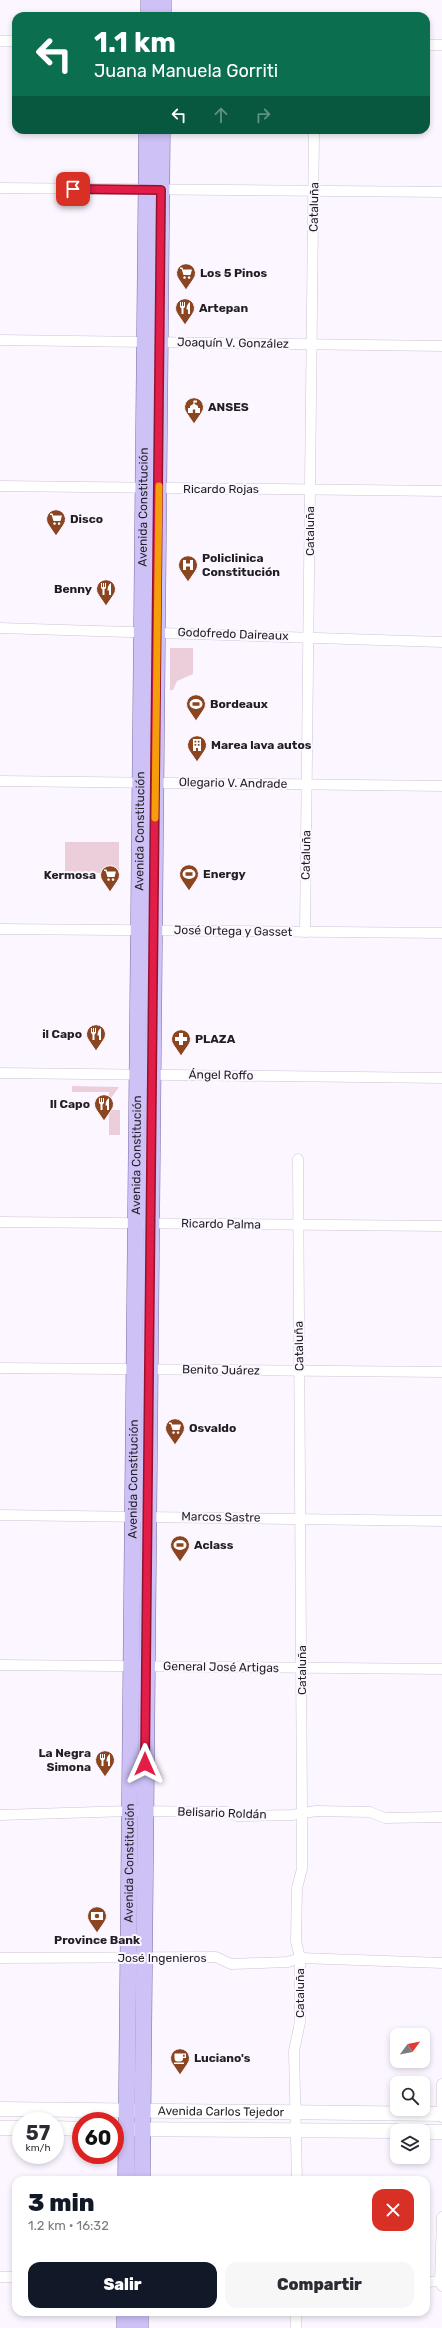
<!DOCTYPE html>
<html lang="es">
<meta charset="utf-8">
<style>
:root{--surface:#fff;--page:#f7f7f7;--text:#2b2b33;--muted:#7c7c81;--accent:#111827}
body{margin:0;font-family:Rubik,sans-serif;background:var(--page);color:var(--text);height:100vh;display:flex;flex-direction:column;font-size:15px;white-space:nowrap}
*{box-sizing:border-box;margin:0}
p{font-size:13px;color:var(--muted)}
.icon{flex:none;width:22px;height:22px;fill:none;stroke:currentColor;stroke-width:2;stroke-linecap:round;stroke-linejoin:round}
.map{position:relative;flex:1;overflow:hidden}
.drawer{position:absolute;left:12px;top:2176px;width:418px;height:140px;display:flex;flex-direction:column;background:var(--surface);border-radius:12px;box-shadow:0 2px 6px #0003}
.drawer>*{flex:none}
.guide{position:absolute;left:12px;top:12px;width:418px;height:122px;border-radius:12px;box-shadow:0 2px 6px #0003;background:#0b6e4f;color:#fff;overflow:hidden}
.needle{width:26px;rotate:58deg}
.tools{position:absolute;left:390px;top:2028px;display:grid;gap:8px}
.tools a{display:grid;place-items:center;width:40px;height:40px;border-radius:8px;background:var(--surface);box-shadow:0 2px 6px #0003;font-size:20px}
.speed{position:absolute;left:12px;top:2112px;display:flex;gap:8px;font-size:20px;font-weight:700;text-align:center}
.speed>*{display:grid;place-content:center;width:52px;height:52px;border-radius:50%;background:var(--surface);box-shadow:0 2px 6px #0003;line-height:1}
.speed small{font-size:10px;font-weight:400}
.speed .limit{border:6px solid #d22;background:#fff;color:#111}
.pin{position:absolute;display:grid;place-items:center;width:34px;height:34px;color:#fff;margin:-17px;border-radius:8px;box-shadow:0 2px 6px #0006}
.me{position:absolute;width:44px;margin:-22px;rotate:0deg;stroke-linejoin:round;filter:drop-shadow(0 0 3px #0008)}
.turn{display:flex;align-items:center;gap:14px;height:84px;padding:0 16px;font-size:18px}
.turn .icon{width:52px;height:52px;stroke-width:2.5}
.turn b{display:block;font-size:28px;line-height:34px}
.lanes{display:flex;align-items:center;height:38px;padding:0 16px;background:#0003;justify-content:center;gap:20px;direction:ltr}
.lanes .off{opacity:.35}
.round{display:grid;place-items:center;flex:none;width:42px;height:42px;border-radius:12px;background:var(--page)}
.summary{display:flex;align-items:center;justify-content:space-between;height:68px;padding:0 16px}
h1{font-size:24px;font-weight:800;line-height:30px;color:var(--accent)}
.cta{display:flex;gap:8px;margin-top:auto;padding:8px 16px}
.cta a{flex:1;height:46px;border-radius:12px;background:var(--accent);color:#fff;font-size:16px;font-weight:800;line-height:46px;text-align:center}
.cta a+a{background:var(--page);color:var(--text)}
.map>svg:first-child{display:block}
.green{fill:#eccedb}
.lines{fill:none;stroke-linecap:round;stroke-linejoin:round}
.street-casing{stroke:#cdc5d3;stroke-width:11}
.secondary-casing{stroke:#cdc5d3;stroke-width:15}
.primary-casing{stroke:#7b6da7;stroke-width:17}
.street{stroke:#fff;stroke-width:10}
.secondary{stroke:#fff;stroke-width:14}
.primary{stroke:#cdc1f5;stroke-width:16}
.route-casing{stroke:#92132f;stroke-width:10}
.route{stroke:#e11d48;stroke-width:7}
.slow{stroke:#f59e0b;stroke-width:7}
.labels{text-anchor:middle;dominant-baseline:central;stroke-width:4;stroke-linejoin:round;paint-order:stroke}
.street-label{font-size:12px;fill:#211e23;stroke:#fbf6ff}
.poi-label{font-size:12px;font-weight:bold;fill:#211e23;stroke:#fbf6ff;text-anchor:start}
</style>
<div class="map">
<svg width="442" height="2328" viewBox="0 0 442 2328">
<rect width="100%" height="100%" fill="#fbf6ff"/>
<g class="green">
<polygon points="170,648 193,648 193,674 177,681 173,690 170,690"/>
<rect x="65" y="842" width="54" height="31"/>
<polygon points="72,1086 119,1087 109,1101 109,1092 72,1092"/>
<rect x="109" y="1110" width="11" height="25"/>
</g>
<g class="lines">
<g class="street-casing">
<g id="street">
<polyline points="0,41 16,41"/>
<polyline points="426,45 442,45"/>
<polyline points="0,188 442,192"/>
<polyline points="0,340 442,346"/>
<polyline points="0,486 442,491"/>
<polyline points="0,628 442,642"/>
<polyline points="0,781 442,786"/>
<polyline points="0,929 442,933"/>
<polyline points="305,932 314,130"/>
<polyline points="0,1073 442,1078"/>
<polyline points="0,1222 442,1226"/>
<polyline points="0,1368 442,1372"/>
<polyline points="0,1515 442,1521"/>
<polyline points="0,1665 442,1669"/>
<polyline points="0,1815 130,1811 227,1812 237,1816 292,1815 316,1811 370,1812 385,1818 442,1817"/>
<polyline points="0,1958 216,1957 231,1964 288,1962 300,1958 442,1963"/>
<polyline points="442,2084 442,2117"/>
<polyline points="297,2180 294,2051 300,2022 300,1958 296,1941 297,1888 302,1869 302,1813 298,1159"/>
<polyline points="442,2217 440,2281 442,2286"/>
<polyline points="0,2277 16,2277"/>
<polyline points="426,2282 442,2281"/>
<polyline points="296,2328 296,2312"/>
</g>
</g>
<g class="secondary-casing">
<g id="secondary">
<path id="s1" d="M0,2109L442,2114"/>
<polyline points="0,2128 21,2128"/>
<polyline points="55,2128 81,2129"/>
<polyline points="115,2129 397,2131"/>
<polyline points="423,2132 442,2132"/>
</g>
</g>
<g class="primary-casing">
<g id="primary">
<polyline points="149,16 149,0"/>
<polyline points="163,16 163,0"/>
<path id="s2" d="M126,2180L147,130"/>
<polyline points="142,2180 162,130"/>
<polyline points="125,2328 125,2312"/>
<polyline points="140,2328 140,2312"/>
</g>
</g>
<use href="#street" class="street"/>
<use href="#secondary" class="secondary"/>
<use href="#primary" class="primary"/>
</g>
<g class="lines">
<g class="route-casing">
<polyline id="route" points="73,189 161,190 145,1764"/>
</g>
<use href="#route" class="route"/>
<polyline class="slow" points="155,818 159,486"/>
</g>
<defs>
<g id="supermarket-pin" transform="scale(1)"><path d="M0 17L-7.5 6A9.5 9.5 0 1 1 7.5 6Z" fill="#8b4520" stroke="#fbf6ff"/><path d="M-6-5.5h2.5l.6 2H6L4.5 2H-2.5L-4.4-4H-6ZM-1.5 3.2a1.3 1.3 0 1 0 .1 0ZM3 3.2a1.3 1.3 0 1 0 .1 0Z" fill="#fff"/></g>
<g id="restaurant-pin" transform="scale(1)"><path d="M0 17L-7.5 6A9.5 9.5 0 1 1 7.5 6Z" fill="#8b4520" stroke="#fbf6ff"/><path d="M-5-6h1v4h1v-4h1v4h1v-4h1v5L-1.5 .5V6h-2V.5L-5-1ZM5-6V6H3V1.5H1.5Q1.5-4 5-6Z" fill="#fff"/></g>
<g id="civic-pin" transform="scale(1)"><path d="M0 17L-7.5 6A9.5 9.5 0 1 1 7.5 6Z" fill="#8b4520" stroke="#fbf6ff"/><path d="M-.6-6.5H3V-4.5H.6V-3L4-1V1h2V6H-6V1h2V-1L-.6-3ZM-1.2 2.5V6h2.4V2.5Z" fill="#fff"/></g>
<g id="hospital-pin" transform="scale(1)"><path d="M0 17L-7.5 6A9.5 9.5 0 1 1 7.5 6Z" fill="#8b4520" stroke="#fbf6ff"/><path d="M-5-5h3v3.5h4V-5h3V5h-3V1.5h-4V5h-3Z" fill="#fff"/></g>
<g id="stadium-pin" transform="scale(1)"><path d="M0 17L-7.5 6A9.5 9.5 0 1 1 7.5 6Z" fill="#8b4520" stroke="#fbf6ff"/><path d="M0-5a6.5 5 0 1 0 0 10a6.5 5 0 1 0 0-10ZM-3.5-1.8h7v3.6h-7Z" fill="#fff"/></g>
<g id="building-pin" transform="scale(1)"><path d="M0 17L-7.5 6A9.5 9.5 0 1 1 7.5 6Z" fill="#8b4520" stroke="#fbf6ff"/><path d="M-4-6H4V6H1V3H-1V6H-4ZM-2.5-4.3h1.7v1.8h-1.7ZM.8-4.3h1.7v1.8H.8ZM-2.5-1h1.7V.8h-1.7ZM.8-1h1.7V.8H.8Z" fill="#fff"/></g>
<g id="pharmacy-pin" transform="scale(1)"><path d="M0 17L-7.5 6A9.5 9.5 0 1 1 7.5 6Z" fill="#8b4520" stroke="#fbf6ff"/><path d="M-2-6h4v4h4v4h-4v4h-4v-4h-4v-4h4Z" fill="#fff"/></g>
<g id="bank-pin" transform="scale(1)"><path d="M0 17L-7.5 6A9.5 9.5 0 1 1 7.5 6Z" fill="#8b4520" stroke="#fbf6ff"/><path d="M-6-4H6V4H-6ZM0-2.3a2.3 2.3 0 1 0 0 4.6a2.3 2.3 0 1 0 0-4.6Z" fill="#fff"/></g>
<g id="cafe-pin" transform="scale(1)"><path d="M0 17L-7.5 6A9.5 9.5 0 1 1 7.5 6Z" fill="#8b4520" stroke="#fbf6ff"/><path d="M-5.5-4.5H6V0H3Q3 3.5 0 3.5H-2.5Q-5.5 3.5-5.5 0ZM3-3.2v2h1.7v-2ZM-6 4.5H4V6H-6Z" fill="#fff"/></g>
</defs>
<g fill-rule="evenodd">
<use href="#supermarket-pin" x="186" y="273"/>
<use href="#restaurant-pin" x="185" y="308"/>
<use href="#civic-pin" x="194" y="407"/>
<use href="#supermarket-pin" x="56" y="519"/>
<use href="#hospital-pin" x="188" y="565"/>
<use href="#restaurant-pin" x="106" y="589"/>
<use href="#stadium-pin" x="196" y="704"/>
<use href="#building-pin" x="197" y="745"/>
<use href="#stadium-pin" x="189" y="874"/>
<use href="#supermarket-pin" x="110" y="875"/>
<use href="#restaurant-pin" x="96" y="1034"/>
<use href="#pharmacy-pin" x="181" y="1039"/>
<use href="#restaurant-pin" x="104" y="1104"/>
<use href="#supermarket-pin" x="175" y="1428"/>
<use href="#stadium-pin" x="180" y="1545"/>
<use href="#restaurant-pin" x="105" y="1760"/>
<use href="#bank-pin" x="97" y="1916"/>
<use href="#cafe-pin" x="180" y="2058"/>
</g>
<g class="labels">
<g class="street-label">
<text transform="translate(314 207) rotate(-89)">Cataluña</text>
<text transform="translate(233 343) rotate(1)">Joaquín V. González</text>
<text x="221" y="489">Ricardo Rojas</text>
<text stroke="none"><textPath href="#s2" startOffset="1673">Avenida Constitución</textPath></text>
<text transform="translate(310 531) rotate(-90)">Cataluña</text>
<text transform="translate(233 634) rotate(2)">Godofredo Daireaux</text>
<text transform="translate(233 783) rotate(1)">Olegario V. Andrade</text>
<text stroke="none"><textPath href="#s2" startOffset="1349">Avenida Constitución</textPath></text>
<text transform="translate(306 855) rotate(-89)">Cataluña</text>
<text transform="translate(233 931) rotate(1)">José Ortega y Gasset</text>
<text transform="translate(221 1075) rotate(1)">Ángel Roffo</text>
<text stroke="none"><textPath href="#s2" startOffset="1025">Avenida Constitución</textPath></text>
<text transform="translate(221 1224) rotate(1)">Ricardo Palma</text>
<text transform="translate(299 1346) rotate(-91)">Cataluña</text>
<text transform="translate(221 1370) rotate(1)">Benito Juárez</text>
<text stroke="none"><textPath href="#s2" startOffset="701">Avenida Constitución</textPath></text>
<text transform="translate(221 1517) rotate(1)">Marcos Sastre</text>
<text transform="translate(221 1667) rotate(1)">General José Artigas</text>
<text transform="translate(302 1670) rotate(-90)">Cataluña</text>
<text transform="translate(222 1813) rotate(2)">Belisario Roldán</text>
<text stroke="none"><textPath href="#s2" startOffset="317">Avenida Constitución</textPath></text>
<text x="162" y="1958">José Ingenieros</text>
<text transform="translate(300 1993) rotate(-90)">Cataluña</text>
<text stroke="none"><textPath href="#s1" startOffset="221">Avenida Carlos Tejedor</textPath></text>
</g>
<g class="poi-label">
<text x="200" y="273">Los 5 Pinos</text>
<text x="199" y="308">Artepan</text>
<text x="208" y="407">ANSES</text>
<text x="70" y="519">Disco</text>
<text x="202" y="558">Policlinica<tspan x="202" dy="14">Constitución</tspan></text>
<text x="92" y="589" text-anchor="end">Benny</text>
<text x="210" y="704">Bordeaux</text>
<text x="211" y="745">Marea lava autos</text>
<text x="203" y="874">Energy</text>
<text x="96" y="875" text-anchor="end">Kermosa</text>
<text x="82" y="1034" text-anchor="end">il Capo</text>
<text x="195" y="1039">PLAZA</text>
<text x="90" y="1104" text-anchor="end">Il Capo</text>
<text x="189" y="1428">Osvaldo</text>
<text x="194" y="1545">Aclass</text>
<text x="91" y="1753" text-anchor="end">La Negra<tspan x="91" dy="14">Simona</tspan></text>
<text x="97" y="1940" text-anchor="middle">Province Bank</text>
<text x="194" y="2058">Luciano's</text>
</g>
</g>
</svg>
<div class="tools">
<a><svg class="needle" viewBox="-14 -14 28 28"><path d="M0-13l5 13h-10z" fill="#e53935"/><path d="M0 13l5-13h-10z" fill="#7c7c81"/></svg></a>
<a><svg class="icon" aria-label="search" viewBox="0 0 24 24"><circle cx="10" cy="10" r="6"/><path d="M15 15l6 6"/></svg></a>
<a><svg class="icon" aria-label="layers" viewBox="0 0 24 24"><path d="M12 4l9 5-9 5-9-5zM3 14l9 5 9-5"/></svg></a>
</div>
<div class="speed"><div>57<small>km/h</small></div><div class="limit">60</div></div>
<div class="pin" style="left:73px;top:189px;background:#d93025"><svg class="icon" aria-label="arrive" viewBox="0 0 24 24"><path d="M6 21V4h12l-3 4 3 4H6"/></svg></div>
<svg class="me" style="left:145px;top:1764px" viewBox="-20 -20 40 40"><path d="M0-17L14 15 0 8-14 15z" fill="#e11d48" stroke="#fff" stroke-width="4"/></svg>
<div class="guide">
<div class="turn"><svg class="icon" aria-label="left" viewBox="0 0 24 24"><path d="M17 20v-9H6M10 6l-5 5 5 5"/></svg><div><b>1.1 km</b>Juana Manuela Gorriti</div></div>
<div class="lanes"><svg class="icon" aria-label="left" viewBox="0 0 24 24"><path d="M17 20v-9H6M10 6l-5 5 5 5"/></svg><svg class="icon off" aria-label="ahead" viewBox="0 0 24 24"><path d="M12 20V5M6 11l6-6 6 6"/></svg><svg class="icon off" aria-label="right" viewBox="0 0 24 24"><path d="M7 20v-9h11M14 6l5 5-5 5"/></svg></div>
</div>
<section class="drawer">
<div class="summary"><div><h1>3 min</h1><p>1.2 km · 16:32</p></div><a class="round" style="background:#d93025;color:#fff"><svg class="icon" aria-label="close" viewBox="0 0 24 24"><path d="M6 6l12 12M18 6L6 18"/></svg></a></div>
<div class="cta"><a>Salir</a><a>Compartir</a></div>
</section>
</div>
